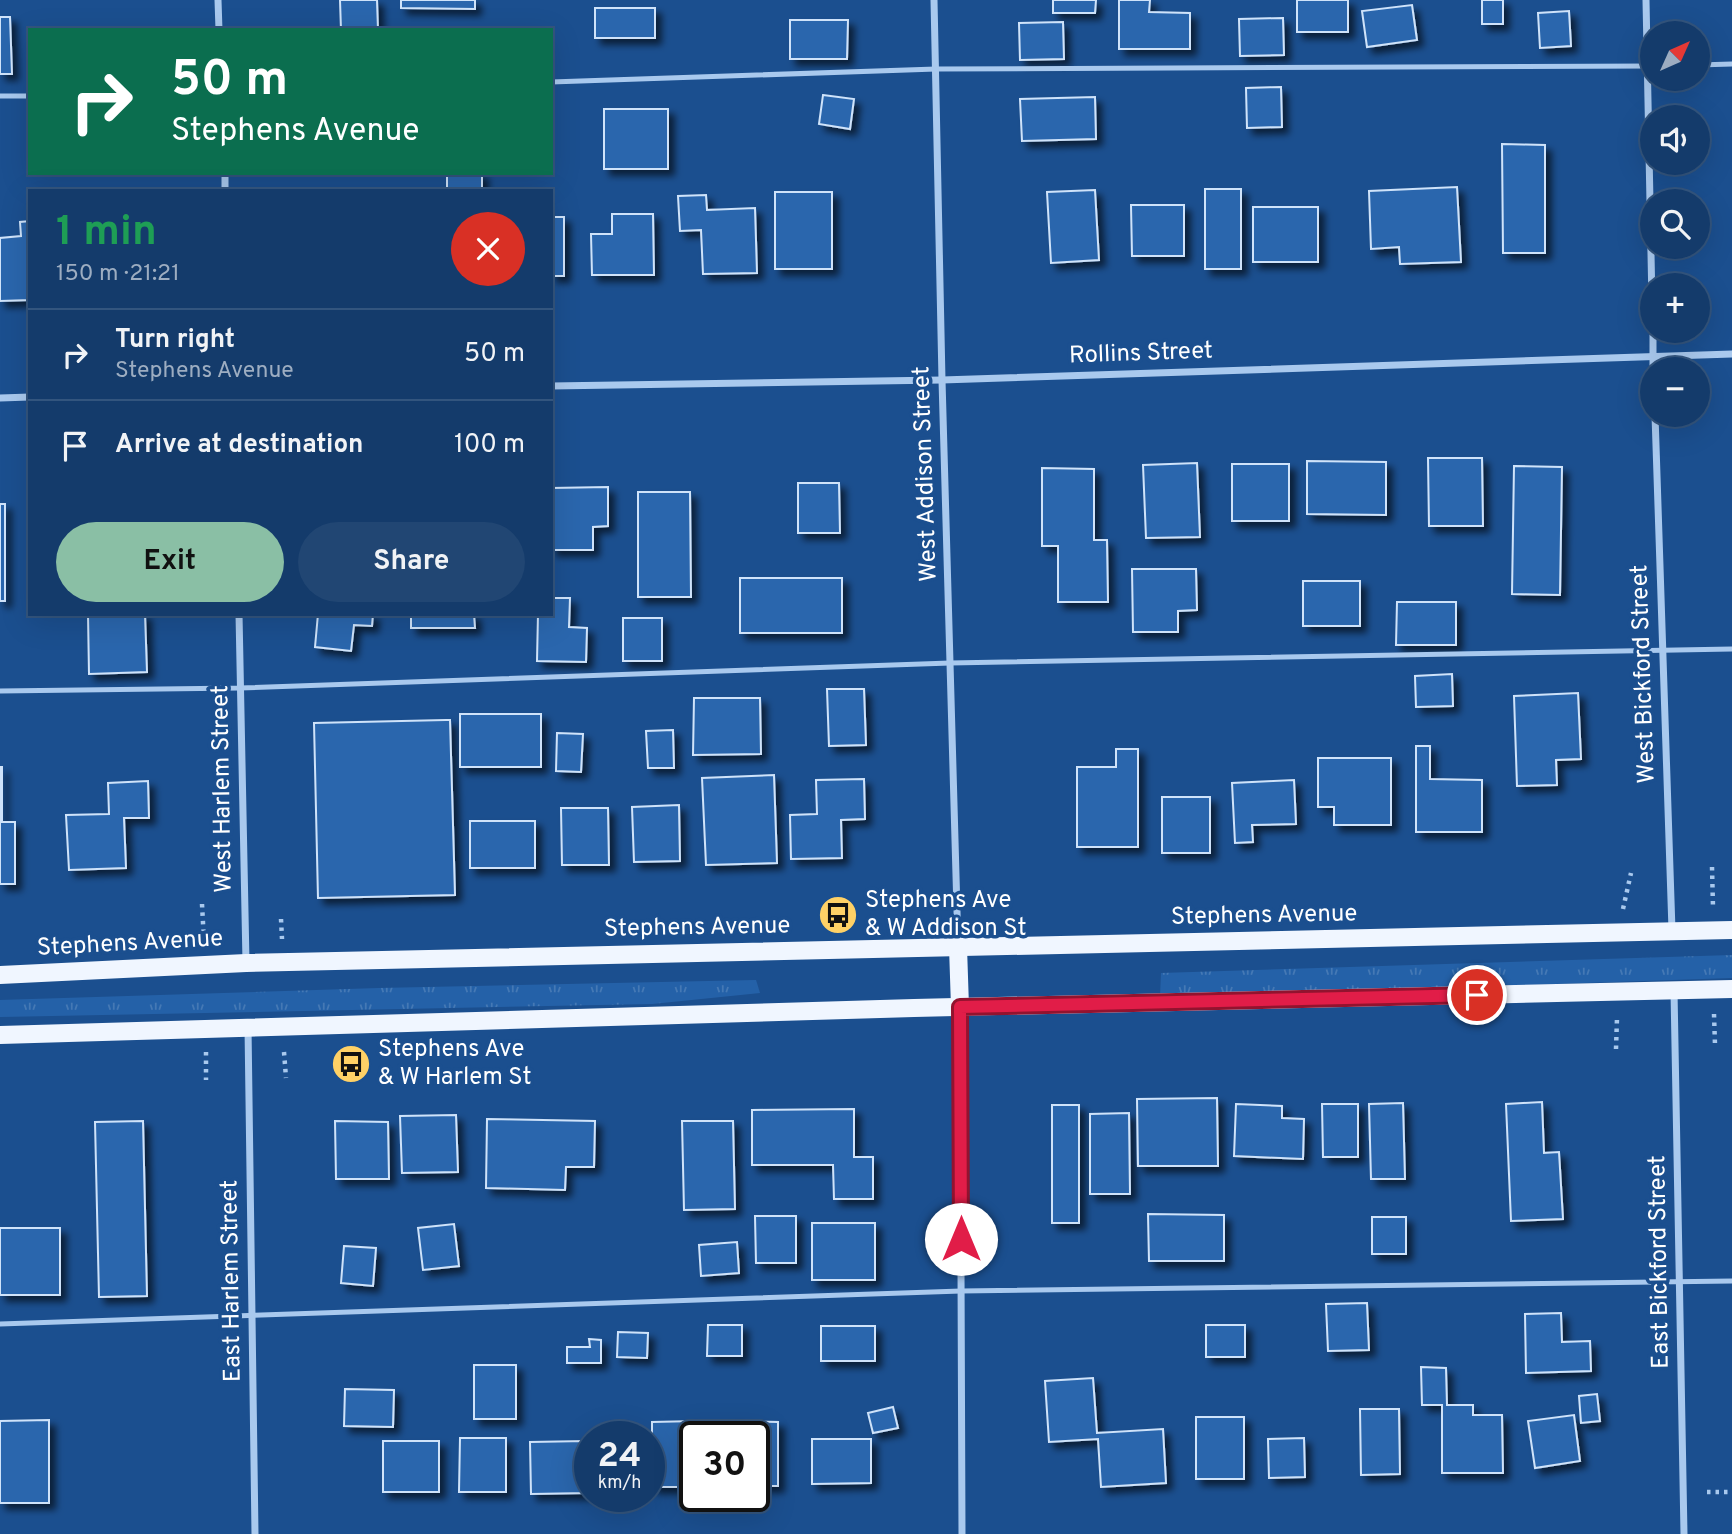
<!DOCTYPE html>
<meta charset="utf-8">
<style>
:root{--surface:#143b6b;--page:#214673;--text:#f1f3f6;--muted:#9dadc1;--line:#33557e;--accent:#8abfa5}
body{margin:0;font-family:Overpass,sans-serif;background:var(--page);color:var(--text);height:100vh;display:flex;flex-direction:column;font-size:26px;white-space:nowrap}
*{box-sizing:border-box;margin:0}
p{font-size:23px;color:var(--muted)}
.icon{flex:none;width:38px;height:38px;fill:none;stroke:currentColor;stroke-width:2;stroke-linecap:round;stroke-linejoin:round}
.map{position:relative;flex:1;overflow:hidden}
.panel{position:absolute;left:28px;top:189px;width:525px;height:427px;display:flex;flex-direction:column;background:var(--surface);border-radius:0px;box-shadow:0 7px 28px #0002,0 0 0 2px var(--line)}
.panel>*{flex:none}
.hud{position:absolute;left:28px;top:28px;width:525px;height:147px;border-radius:0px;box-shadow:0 7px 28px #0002,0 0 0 2px var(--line);background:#0b6e4f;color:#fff;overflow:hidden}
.needle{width:46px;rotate:45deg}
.tools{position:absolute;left:1640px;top:21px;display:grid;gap:14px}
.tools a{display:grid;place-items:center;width:70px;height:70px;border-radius:50%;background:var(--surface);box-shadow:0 7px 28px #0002,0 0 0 2px var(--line);font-size:35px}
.speed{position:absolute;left:574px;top:1421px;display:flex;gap:14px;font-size:35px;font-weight:700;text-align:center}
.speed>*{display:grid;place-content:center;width:91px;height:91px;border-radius:50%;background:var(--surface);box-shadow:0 7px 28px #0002,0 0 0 2px var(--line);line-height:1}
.speed small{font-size:18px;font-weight:400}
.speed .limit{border:4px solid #111;border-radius:10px;background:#fff;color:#111}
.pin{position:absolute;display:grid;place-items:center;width:60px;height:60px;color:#fff;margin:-30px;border:4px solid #fff;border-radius:50%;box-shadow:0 2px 7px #0007}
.me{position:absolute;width:77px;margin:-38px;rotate:0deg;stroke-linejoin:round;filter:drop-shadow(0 0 5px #0008)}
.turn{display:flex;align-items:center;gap:24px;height:147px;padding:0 28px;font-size:32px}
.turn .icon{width:91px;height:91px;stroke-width:2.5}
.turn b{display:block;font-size:49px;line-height:60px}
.round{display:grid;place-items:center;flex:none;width:74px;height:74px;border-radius:37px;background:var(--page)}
.head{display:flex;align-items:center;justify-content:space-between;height:119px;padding:0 28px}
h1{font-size:42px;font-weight:700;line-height:52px;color:#1e9e55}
.cta{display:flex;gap:14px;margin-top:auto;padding:14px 28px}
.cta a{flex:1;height:80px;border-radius:42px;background:var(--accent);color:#111;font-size:28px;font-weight:700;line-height:80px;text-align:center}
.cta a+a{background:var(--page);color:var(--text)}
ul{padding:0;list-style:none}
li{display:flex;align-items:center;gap:21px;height:91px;padding:0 28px;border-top:2px solid var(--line)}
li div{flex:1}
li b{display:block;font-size:26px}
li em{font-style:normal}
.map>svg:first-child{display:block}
.grass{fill:url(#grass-tufts)}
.building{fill:#2a66ad;stroke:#cfe3fa;stroke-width:2;filter:url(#shadow)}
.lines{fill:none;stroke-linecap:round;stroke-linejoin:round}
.path{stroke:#a9c9ee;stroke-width:4.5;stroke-dasharray:3.5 5;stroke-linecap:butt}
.service{stroke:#a9c9ee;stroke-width:5}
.minor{stroke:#a9c9ee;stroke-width:7}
.primary{stroke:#f0f6ff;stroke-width:18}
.route-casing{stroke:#92132f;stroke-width:18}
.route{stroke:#e11d48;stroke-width:12}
.labels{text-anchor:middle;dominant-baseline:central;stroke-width:7;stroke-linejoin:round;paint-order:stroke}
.street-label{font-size:24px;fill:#fff;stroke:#1b4f8f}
.poi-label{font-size:24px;fill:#fff;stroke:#1b4f8f;text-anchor:start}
</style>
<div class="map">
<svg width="1732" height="1534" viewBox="0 0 1732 1534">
<defs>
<pattern id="grass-tufts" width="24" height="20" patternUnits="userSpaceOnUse" patternTransform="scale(1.75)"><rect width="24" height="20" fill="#2461a8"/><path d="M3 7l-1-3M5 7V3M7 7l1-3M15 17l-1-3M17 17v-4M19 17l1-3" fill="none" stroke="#4579b5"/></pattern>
<filter id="shadow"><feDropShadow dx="6" dy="6" stdDeviation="3.5" flood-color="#0009"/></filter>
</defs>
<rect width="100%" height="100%" fill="#1b4f8f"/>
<g class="grass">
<polygon points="1732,955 1732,978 1160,997 1161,973"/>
<polygon points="756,980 760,993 652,1004 0,1017 0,1000 379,988"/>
</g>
<g class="building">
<polygon points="340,0 377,0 378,30 341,30"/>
<polygon points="401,0 475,0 475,9 401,8"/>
<polygon points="1053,0 1096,0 1095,13 1053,13"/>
<polygon points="1119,0 1150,0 1149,12 1190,13 1190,49 1119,49"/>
<rect x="1297" y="0" width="51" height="32"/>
<rect x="1482" y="0" width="21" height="24"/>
<polygon points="1412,5 1417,40 1367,47 1362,11"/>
<rect x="595" y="8" width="60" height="30"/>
<polygon points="1569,11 1571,46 1540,48 1538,13"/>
<polygon points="0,17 10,17 12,74 0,74"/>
<polygon points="1283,18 1284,55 1240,56 1239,19"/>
<polygon points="790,20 848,20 847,59 790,59"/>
<polygon points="1063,22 1064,59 1020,60 1019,23"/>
<polygon points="1281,87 1282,127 1247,128 1246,88"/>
<polygon points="823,95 854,99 850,129 819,124"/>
<polygon points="1095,97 1096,139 1022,141 1020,99"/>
<rect x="604" y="109" width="64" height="60"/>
<polygon points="1502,144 1545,145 1545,253 1503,253"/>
<rect x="447" y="173" width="35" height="18"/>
<polygon points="1457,187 1461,262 1400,264 1399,247 1371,249 1369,191"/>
<rect x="1205" y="189" width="36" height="80"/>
<polygon points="1095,190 1099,260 1051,263 1047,192"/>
<rect x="775" y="192" width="57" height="77"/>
<polygon points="706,195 707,210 755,208 757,273 703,274 701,230 680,231 678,196"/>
<polygon points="1131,205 1184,205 1184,256 1132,256"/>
<rect x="1253" y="207" width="65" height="55"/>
<polygon points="612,214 653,214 654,275 592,275 591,234 612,234"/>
<rect x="551" y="217" width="13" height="59"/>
<polygon points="30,221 30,300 0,301 0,238 21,236 20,222"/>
<polygon points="1428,458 1482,458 1483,526 1429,526"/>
<polygon points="1307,461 1386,462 1386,515 1307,514"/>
<polygon points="1197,463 1200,537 1146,538 1143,465"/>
<rect x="1232" y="464" width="57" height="57"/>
<polygon points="1514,466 1562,467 1560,595 1512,594"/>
<polygon points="1042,468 1094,469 1094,540 1107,540 1108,602 1058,602 1058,546 1042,546"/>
<polygon points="798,483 839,483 840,533 798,533"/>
<polygon points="608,487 608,526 593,527 593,550 551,550 551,488"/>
<polygon points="638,492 690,492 691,597 638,597"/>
<rect x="0" y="504" width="5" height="97"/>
<polygon points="1132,569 1196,569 1197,610 1178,611 1178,632 1133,632"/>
<rect x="740" y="578" width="102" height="55"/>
<rect x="1303" y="581" width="57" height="45"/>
<polygon points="551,598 570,598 569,627 587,628 586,662 537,661 538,614 551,614"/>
<polygon points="1397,602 1456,602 1456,645 1396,645"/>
<polygon points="88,614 145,614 147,672 89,674"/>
<polygon points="318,614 373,614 372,626 354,625 351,651 315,647"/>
<polygon points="411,614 474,614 475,628 411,628"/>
<rect x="623" y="618" width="39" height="43"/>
<polygon points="1452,674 1453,706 1416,707 1415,676"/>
<polygon points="827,689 864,689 866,745 829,746"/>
<polygon points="1578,693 1581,759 1556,760 1557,785 1517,786 1514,696"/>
<polygon points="694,698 760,698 761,754 693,755"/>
<rect x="460" y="714" width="81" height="53"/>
<polygon points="446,720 450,720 455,895 318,898 314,723"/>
<polygon points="673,730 674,768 648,768 646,731"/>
<polygon points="557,733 583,734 581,772 556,771"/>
<polygon points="1416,746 1430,746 1430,779 1482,780 1482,832 1416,832"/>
<polygon points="1116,749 1138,749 1138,847 1077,847 1077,767 1116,767"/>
<polygon points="1318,758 1391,758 1391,825 1334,825 1334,807 1318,807"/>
<polygon points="0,767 2,767 2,822 15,822 15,884 0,884"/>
<polygon points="774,775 777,863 706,865 702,778"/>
<polygon points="864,779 865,819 841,820 842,858 791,859 790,815 817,814 816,780"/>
<polygon points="1294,780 1296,824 1252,825 1253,842 1235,843 1232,783"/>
<polygon points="148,781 149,818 124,818 126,868 69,870 66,815 109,814 108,783"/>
<rect x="1162" y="797" width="48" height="56"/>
<polygon points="679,805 680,861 634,862 632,807"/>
<polygon points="561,808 608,808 609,865 562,865"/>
<rect x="470" y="821" width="65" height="47"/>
<polygon points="1217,1098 1218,1166 1138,1166 1137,1099"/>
<polygon points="1542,1102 1544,1153 1559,1152 1563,1219 1511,1221 1506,1104"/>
<polygon points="1403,1103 1405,1179 1371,1179 1369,1104"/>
<polygon points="1236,1104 1282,1106 1282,1118 1304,1119 1303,1159 1234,1156"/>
<polygon points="1322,1104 1358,1104 1358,1157 1323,1157"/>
<rect x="1052" y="1105" width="27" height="118"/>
<polygon points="854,1109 854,1157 873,1157 873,1199 834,1199 833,1165 752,1165 752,1110"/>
<polygon points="1129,1113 1130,1194 1090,1194 1090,1114"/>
<polygon points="456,1115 458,1172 402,1173 400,1116"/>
<polygon points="487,1119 595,1121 594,1167 566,1167 565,1190 486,1188"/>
<polygon points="143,1121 147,1296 99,1297 95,1122"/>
<polygon points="335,1121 388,1122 389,1179 336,1179"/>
<polygon points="682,1121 733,1121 735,1209 684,1210"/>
<polygon points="1148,1214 1224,1215 1224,1261 1149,1261"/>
<polygon points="755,1216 796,1216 796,1263 756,1263"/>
<rect x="1372" y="1217" width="34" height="37"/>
<rect x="812" y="1223" width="63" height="57"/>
<polygon points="454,1224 459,1266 423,1270 418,1228"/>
<rect x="0" y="1228" width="60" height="67"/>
<polygon points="737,1242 739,1273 701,1276 699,1245"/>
<polygon points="344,1246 376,1248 373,1286 341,1283"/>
<polygon points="1367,1303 1369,1350 1328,1351 1326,1304"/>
<polygon points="1561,1313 1562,1342 1590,1341 1591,1371 1526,1373 1525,1314"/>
<polygon points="708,1325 742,1325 742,1356 707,1356"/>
<rect x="1206" y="1325" width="39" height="32"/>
<rect x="821" y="1326" width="54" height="35"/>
<polygon points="618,1332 648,1333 647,1358 617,1357"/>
<polygon points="589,1339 601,1340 601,1363 567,1363 567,1347 590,1347"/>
<rect x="474" y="1365" width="42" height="54"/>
<polygon points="1421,1367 1446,1368 1447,1405 1473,1405 1473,1415 1502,1415 1503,1473 1442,1473 1442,1405 1422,1405"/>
<polygon points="1093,1378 1097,1433 1163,1429 1166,1483 1101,1487 1098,1439 1049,1442 1045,1381"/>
<polygon points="345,1389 394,1390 393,1427 344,1426"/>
<polygon points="1597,1394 1600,1421 1581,1423 1579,1396"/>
<polygon points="893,1407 898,1428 873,1433 868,1413"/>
<polygon points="1360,1409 1399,1409 1400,1474 1361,1475"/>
<polygon points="1574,1415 1580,1461 1535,1468 1528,1421"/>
<rect x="1196" y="1417" width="48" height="62"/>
<polygon points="49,1420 49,1503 0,1503 0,1421"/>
<polygon points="696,1421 695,1487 652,1487 652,1422"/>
<polygon points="726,1421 778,1422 778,1486 754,1486 754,1437 726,1437"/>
<polygon points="460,1438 506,1438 506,1492 459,1492"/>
<polygon points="1304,1438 1305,1477 1269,1478 1268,1439"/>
<polygon points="812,1439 871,1439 871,1483 812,1484"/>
<rect x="383" y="1441" width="56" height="51"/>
<polygon points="586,1441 587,1493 531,1494 530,1442"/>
</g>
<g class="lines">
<g class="path">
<polyline points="1712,867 1713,907"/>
<polyline points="202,904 204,942"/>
<polyline points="1623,909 1631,873"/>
<polyline points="281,919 282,939"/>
<polyline points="1714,1014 1715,1045"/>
<polyline points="1616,1049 1617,1018"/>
<polyline points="206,1052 206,1080"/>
<polyline points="284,1052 286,1078"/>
<polyline points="1707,1492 1732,1492"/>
</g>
<g class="service">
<polyline points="1698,65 1732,64"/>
<polyline points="551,82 936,69 1652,66"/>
<polyline points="0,96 30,96"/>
<polyline points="0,691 240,688 950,663 1732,649"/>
<polyline points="0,1324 961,1291 1732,1281"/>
</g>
<g class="minor">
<polyline points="218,0 219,30"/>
<polyline points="934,0 942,380 958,946"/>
<polyline points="1646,0 1652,304"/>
<polyline points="225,173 225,191"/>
<polyline points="1653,331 1653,369"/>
<polyline points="551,386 942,380 1732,354"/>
<polyline points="0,398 30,397"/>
<polyline points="1655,415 1672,930"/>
<polyline points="239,614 246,962"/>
<polyline points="1674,991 1684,1534"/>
<polyline points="960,1007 962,1534"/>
<polyline points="248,1027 255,1534"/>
</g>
<g class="primary">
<polyline points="958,947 960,1007"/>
<polyline points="0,975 246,963 1732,930"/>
<polyline points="0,1035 914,1008 1732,989"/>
</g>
</g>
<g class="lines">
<g class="route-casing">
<polyline id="route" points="961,1239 960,1007 1477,995"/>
</g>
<use href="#route" class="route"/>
</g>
<defs>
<g id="bus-disc" transform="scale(2.0125)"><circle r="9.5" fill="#ffd166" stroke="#1b4f8f"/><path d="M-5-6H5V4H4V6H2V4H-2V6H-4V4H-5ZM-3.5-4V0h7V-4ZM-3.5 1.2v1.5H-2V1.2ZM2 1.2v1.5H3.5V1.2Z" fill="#111"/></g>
</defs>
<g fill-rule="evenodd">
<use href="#bus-disc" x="838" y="915"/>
<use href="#bus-disc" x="351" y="1064"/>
</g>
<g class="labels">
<g class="street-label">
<text transform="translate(1141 354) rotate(-2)">Rollins Street</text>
<text transform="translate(926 474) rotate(-92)">West Addison Street</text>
<text transform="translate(1644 674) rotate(-92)">West Bickford Street</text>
<text transform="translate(223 789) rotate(-91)">West Harlem Street</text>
<text transform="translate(1264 916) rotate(-1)">Stephens Avenue</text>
<text transform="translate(697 928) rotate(-1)">Stephens Avenue</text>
<text transform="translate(130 944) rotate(-3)">Stephens Avenue</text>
<text transform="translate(1660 1262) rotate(-91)">East Bickford Street</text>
<text transform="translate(232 1281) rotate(-91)">East Harlem Street</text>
</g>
<g class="poi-label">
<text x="865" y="901">Stephens Ave<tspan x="865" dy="28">&amp; W Addison St</tspan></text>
<text x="378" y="1050">Stephens Ave<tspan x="378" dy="28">&amp; W Harlem St</tspan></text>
</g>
</g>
</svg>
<div class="tools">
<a><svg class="needle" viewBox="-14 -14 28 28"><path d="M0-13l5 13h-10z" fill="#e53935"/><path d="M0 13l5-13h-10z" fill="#9dadc1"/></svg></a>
<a><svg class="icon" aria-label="sound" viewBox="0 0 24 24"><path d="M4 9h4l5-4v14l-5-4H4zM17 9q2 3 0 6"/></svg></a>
<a><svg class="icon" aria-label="search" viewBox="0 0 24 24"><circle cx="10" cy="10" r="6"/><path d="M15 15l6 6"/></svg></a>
<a>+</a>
<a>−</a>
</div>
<div class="speed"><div>24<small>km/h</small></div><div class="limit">30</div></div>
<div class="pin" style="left:1477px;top:995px;background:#d93025"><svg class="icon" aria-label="arrive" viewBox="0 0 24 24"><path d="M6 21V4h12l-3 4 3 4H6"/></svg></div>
<svg class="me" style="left:961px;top:1239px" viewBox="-20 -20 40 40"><circle r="19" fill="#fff"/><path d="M0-13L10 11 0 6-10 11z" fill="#e11d48"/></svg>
<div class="hud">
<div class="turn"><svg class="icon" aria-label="right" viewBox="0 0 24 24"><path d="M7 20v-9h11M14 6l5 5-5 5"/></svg><div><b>50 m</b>Stephens Avenue</div></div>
</div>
<section class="panel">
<div class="head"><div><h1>1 min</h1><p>150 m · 21:21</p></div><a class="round" style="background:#d93025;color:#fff"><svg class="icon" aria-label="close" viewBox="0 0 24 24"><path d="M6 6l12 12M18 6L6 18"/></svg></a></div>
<ul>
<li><svg class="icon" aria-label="right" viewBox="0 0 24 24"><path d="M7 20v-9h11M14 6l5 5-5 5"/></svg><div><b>Turn right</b><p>Stephens Avenue</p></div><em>50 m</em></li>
<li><svg class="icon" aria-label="arrive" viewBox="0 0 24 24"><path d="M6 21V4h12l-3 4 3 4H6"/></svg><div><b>Arrive at destination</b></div><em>100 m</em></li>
</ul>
<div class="cta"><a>Exit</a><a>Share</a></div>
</section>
</div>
